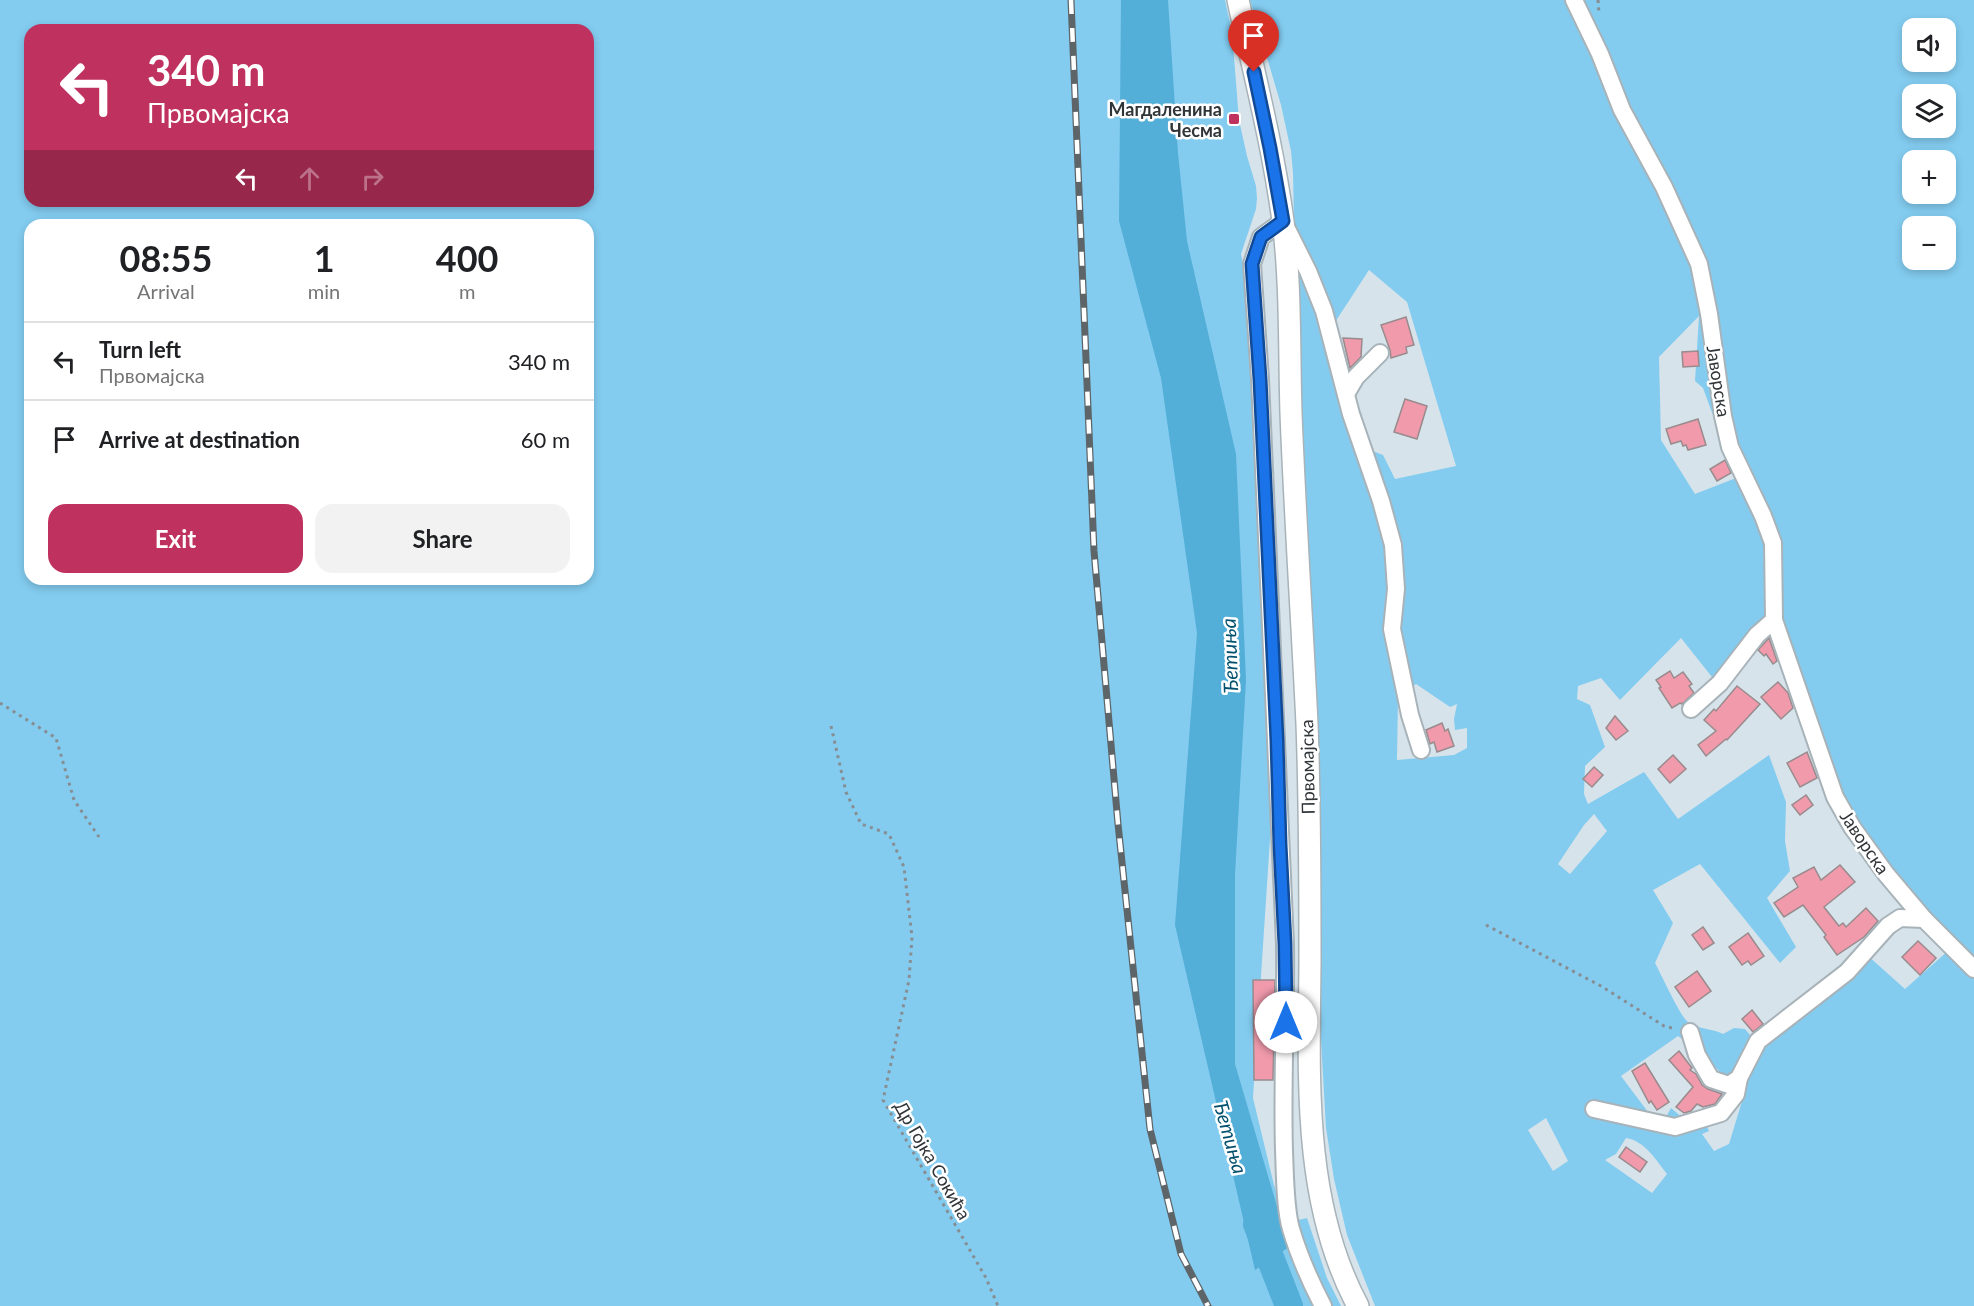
<!DOCTYPE html>
<meta charset="utf-8">
<style>
:root{--surface:#fff;--page:#f2f2f2;--text:#202124;--muted:#757577;--line:#e0e0e0;--accent:#bf315f}
body{margin:0;font-family:Lato,sans-serif;background:var(--page);color:var(--text);height:100vh;display:flex;flex-direction:column;font-size:22px;white-space:nowrap}
*{box-sizing:border-box;margin:0}
p{font-size:20px;color:var(--muted)}
.icon{flex:none;width:33px;height:33px;fill:none;stroke:currentColor;stroke-width:2;stroke-linecap:round;stroke-linejoin:round}
.map{position:relative;flex:1;overflow:hidden}
.side{position:absolute;left:24px;top:219px;width:570px;height:366px;display:flex;flex-direction:column;background:var(--surface);border-radius:18px;box-shadow:0 3px 9px #0003}
.side>*{flex:none}
.hud{position:absolute;left:24px;top:24px;width:570px;height:183px;border-radius:18px;box-shadow:0 3px 9px #0003;background:#bf315f;color:#fff;overflow:hidden}
.buttons{position:absolute;left:1902px;top:18px;display:grid;gap:12px}
.buttons a{display:grid;place-items:center;width:54px;height:54px;border-radius:12px;background:var(--surface);box-shadow:0 3px 9px #0003;font-size:30px}
.pin{position:absolute;display:grid;place-items:center;width:51px;height:51px;color:#fff;margin:-62px -26px;border-radius:50% 50% 50% 0;rotate:-45deg;box-shadow:0 0 6px #0007}
.pin .icon{rotate:45deg}
.me{position:absolute;width:66px;margin:-33px;rotate:0deg;stroke-linejoin:round;filter:drop-shadow(0 0 4px #0008)}
.turn{display:flex;align-items:center;gap:21px;height:126px;padding:0 24px;font-size:27px}
.turn .icon{width:78px;height:78px;stroke-width:2.5}
.turn b{display:block;font-size:42px;line-height:51px}
.lanes{display:flex;align-items:center;height:57px;padding:0 24px;background:#0003;justify-content:center;gap:30px;direction:ltr}
.lanes .off{opacity:.35}
.eta{display:flex;justify-content:space-evenly;align-items:center;height:102px;text-align:center}
.eta b{font-size:36px;font-weight:700;line-height:42px}
.action{display:flex;gap:12px;margin-top:auto;padding:12px 24px}
.action a{flex:1;height:69px;border-radius:18px;background:var(--accent);color:#fff;font-size:24px;font-weight:700;line-height:69px;text-align:center}
.action a+a{background:var(--page);color:var(--text)}
ul{padding:0;list-style:none}
li{display:flex;align-items:center;gap:18px;height:78px;padding:0 24px;border-top:2px solid var(--line)}
li div{flex:1}
li b{display:block;font-size:22px}
li em{font-style:normal}
.map>svg:first-child{display:block}
.green{fill:#83ccf0;fill-rule:evenodd}
.water{fill:#53aed8}
.lines{fill:none;stroke-linecap:round;stroke-linejoin:round}
.river{stroke:#53aed8;stroke-width:28}
.building{fill:#f09aac;stroke:#988b8d;stroke-width:1.5}
.minor-casing{stroke:#a7b3b9;stroke-width:20}
.major-casing{stroke:#a7b3b9;stroke-width:24}
.path{stroke:#868e93;stroke-width:3;stroke-dasharray:3 4.5;stroke-linecap:butt}
.minor{stroke:#fff;stroke-width:16}
.major{stroke:#fff;stroke-width:21}
.rail-casing{stroke:#5e6569;stroke-width:7}
.rail{stroke:#fff;stroke-width:4.5;stroke-dasharray:14;stroke-linecap:butt}
.route-casing{stroke:#114b97;stroke-width:15}
.route{stroke:#1a73e8;stroke-width:10}
.poi-dot{fill:#bf315f;stroke:#fff;stroke-width:2}
.labels{text-anchor:middle;dominant-baseline:central;stroke-width:5;stroke-linejoin:round;paint-order:stroke}
.poi-label{font-size:18px;font-weight:bold;fill:#303538;stroke:#fff;text-anchor:end}
.street-label{font-size:18px;fill:#303538;stroke:#fff}
.water-label{font-size:20px;font-style:italic;fill:#03516e;stroke:#fff}
</style>
<div class="map">
<svg width="1974" height="1306" viewBox="0 0 1974 1306">
<rect width="100%" height="100%" fill="#d7e3ea"/>
<g class="green">
<path d="M0,0H1225L1232,32L1239,120L1247,156L1256,186L1257,198L1256,209L1241,254L1248,289L1258,457L1271,824L1253,1098L1274,1185L1284,1216L1294,1221L1307,1218L1327,1278L1341,1306H0ZM30,30H588V201H30ZM30,225H588V579H30Z"/>
<path d="M1250,0H1974V972L1853,820L1769,610L1754,636V652L1727,681L1712,677L1681,638L1620,700L1601,678L1578,686L1577,699L1590,705L1605,747L1585,766L1584,794L1588,804L1644,772L1678,819L1769,755L1786,802L1785,841L1790,871L1767,898L1796,947L1780,963L1700,864L1653,890L1673,923L1655,963C1661,974 1680,1016 1688,1022C1699,1030 1712,1028 1723,1034L1734,1028L1745,1029L1750,1035L1751,1042L1867,955L1905,989L1948,951L1974,977V1306H1375L1347,1235L1334,1179L1326,1128L1319,1004L1320,770L1295,271L1293,173L1291,151L1281,105ZM1912,28H1946V62H1912ZM1912,94H1946V128H1912ZM1912,160H1946V194H1912ZM1912,226H1946V260H1912ZM1369,270L1407,302L1456,466L1395,479L1383,455L1367,449L1326,336ZM1699,316L1695,381L1703,388L1736,478L1695,494L1661,440L1659,357ZM1416,684L1450,707L1457,704L1454,719L1455,730L1467,728V748L1454,755L1397,760L1398,698ZM1594,814L1607,831L1570,874L1558,864L1584,825ZM1678,1036L1701,1053L1728,1080L1750,1075L1729,1144L1714,1151L1702,1134L1709,1131L1701,1113L1684,1119L1671,1108L1660,1128L1621,1076ZM1546,1118L1568,1161L1553,1171L1528,1130ZM1626,1138C1645,1141 1656,1160 1667,1174L1652,1193L1605,1160L1616,1154Z"/>
</g>
<polygon class="water" points="1121,0 1168,0 1178,153 1187,241 1236,454 1246,680 1235,875 1235,1064 1289,1247 1255,1270 1175,925 1197,633 1161,378 1119,221"/>
<g class="lines">
<polyline class="river" points="1257,1224 1289,1306"/>
</g>
<g class="building">
<polygon points="1406,317 1414,345 1406,347 1407,353 1391,358 1390,350 1381,325"/>
<polygon points="1343,338 1362,339 1361,357 1350,368"/>
<polygon points="1698,351 1699,366 1683,367 1682,352"/>
<polygon points="1405,399 1427,406 1417,439 1394,432"/>
<polygon points="1698,419 1706,445 1688,450 1686,445 1683,446 1681,441 1671,444 1666,429"/>
<polygon points="1725,460 1731,473 1717,481 1710,469"/>
<polygon points="1769,638 1777,661 1773,664 1766,654 1764,656 1758,650"/>
<polygon points="1670,671 1674,678 1683,672 1692,684 1689,686 1694,693 1682,704 1680,703 1672,708 1659,688 1661,687 1656,680"/>
<polygon points="1778,682 1788,693 1793,708 1781,719 1761,697"/>
<polygon points="1737,686 1760,704 1727,740 1726,739 1706,756 1698,745 1716,731 1704,720 1714,709 1716,711"/>
<polygon points="1615,716 1628,731 1616,740 1606,728"/>
<polygon points="1442,723 1445,731 1448,729 1454,746 1437,752 1434,742 1430,744 1426,730"/>
<polygon points="1807,752 1817,778 1800,787 1787,763"/>
<polygon points="1673,755 1686,769 1670,783 1658,769"/>
<polygon points="1594,767 1603,775 1592,787 1583,779"/>
<polygon points="1806,795 1813,805 1800,815 1792,805"/>
<polygon points="1840,865 1855,882 1824,907 1839,926 1843,923 1846,927 1866,908 1878,921 1864,937 1837,955 1824,937 1826,935 1803,905 1784,917 1774,903 1798,887 1793,878 1814,867 1821,880"/>
<polygon points="1703,927 1714,943 1703,950 1692,935"/>
<polygon points="1748,933 1764,956 1751,965 1748,961 1742,965 1729,947"/>
<polygon points="1918,941 1936,958 1920,975 1902,957"/>
<polygon points="1697,971 1711,991 1689,1007 1675,987"/>
<polygon points="1253,980 1275,980 1273,1080 1254,1080"/>
<polygon points="1752,1010 1763,1024 1753,1032 1742,1019"/>
<polygon points="1679,1051 1692,1068 1690,1070 1696,1074 1702,1085 1708,1089 1722,1094 1715,1104 1703,1107 1697,1104 1691,1111 1684,1113 1676,1107 1693,1087 1669,1060"/>
<polygon points="1645,1063 1669,1102 1657,1110 1651,1101 1649,1103 1632,1071"/>
<polygon points="1626,1147 1647,1162 1640,1172 1619,1157"/>
</g>
<g class="lines">
<g class="minor-casing">
<g id="minor">
<polyline points="1574,0 1600,54 1622,110 1664,187 1699,264 1709,314 1723,416 1730,447 1763,516 1773,543 1774,620 1835,797 1852,827 1886,874 1924,919 1974,969"/>
<polyline points="1346,394 1356,377 1380,353"/>
<polyline points="1691,709 1720,683 1757,635 1774,620"/>
<polyline points="1690,1032 1697,1055 1711,1079 1729,1085 1739,1078 1758,1041 1847,972 1888,926 1900,918 1924,919"/>
<polyline points="1594,1109 1675,1127 1721,1113 1736,1094 1739,1078"/>
<path d="M1323,1306C1310,1281 1299,1256 1291,1229C1285,1209 1285,1174 1284,1151C1282,1082 1286,1013 1285,944L1260,379L1252,264L1261,237L1283,221L1308,271L1324,311L1351,414L1381,501L1393,545L1396,589L1392,629L1410,715L1421,750"/>
</g>
</g>
<g class="major-casing">
<path id="major" d="M1238,0C1254,73 1273,147 1283,221C1291,284 1289,349 1291,413C1295,516 1302,620 1307,724C1310,803 1310,883 1310,962C1309,1077 1302,1202 1358,1306"/>
</g>
<g class="path">
<polyline points="1598,0 1599,13"/>
<polyline points="0,703 56,738 74,800 99,837"/>
<polyline points="831,726 846,792 861,824 889,834 904,867 912,937 909,980 883,1100 986,1278 998,1306"/>
<polyline points="1486,925 1601,986 1664,1026 1676,1029"/>
</g>
<use href="#minor" class="minor"/>
<use href="#major" class="major"/>
<g class="rail-casing">
<polyline id="rail" points="1071,0 1094,551 1118,824 1150,1129 1181,1254 1208,1306"/>
</g>
<use href="#rail" class="rail"/>
</g>
<g class="lines">
<g class="route-casing">
<polyline id="route" points="1254,72 1270,148 1283,221 1261,237 1252,264 1260,379 1277,740 1280,845 1285,944 1286,1022"/>
</g>
<use href="#route" class="route"/>
</g>
<rect class="poi-dot" x="1228" y="113" width="12" height="12" rx="3"/>
<g class="labels">
<g class="poi-label">
<text x="1222" y="109">Магдаленина<tspan x="1222" dy="21">Чесма</tspan></text>
</g>
<g class="street-label">
<text transform="translate(1719 381) rotate(81)">Јаворска</text>
<text transform="translate(1307 767) rotate(-91)">Првомајска</text>
<text transform="translate(1865 842) rotate(56)">Јаворска</text>
<text transform="translate(933 1160) rotate(60)">Др Гојка Сокића</text>
</g>
<g class="water-label">
<text transform="translate(1229 656) rotate(-92)">Ђетиња</text>
<text transform="translate(1231 1137) rotate(74)">Ђетиња</text>
</g>
</g>
</svg>
<div class="buttons">
<a><svg class="icon" aria-label="sound" viewBox="0 0 24 24"><path d="M4 9h4l5-4v14l-5-4H4zM17 9q2 3 0 6"/></svg></a>
<a><svg class="icon" aria-label="layers" viewBox="0 0 24 24"><path d="M12 4l9 5-9 5-9-5zM3 14l9 5 9-5"/></svg></a>
<a>+</a>
<a>−</a>
</div>
<div class="pin" style="left:1254px;top:72px;background:#d93025"><svg class="icon" aria-label="arrive" viewBox="0 0 24 24"><path d="M6 21V4h12l-3 4 3 4H6"/></svg></div>
<svg class="me" style="left:1286px;top:1022px" viewBox="-20 -20 40 40"><circle r="19" fill="#fff"/><path d="M0-13L10 11 0 6-10 11z" fill="#1a73e8"/></svg>
<div class="hud">
<div class="turn"><svg class="icon" aria-label="left" viewBox="0 0 24 24"><path d="M17 20v-9H6M10 6l-5 5 5 5"/></svg><div><b>340 m</b>Првомајска</div></div>
<div class="lanes"><svg class="icon" aria-label="left" viewBox="0 0 24 24"><path d="M17 20v-9H6M10 6l-5 5 5 5"/></svg><svg class="icon off" aria-label="ahead" viewBox="0 0 24 24"><path d="M12 20V5M6 11l6-6 6 6"/></svg><svg class="icon off" aria-label="right" viewBox="0 0 24 24"><path d="M7 20v-9h11M14 6l5 5-5 5"/></svg></div>
</div>
<section class="side">
<div class="eta">
<div><b>08:55</b><p>Arrival</p></div>
<div><b>1</b><p>min</p></div>
<div><b>400</b><p>m</p></div>
</div>
<ul>
<li><svg class="icon" aria-label="left" viewBox="0 0 24 24"><path d="M17 20v-9H6M10 6l-5 5 5 5"/></svg><div><b>Turn left</b><p>Првомајска</p></div><em>340 m</em></li>
<li><svg class="icon" aria-label="arrive" viewBox="0 0 24 24"><path d="M6 21V4h12l-3 4 3 4H6"/></svg><div><b>Arrive at destination</b></div><em>60 m</em></li>
</ul>
<div class="action"><a>Exit</a><a>Share</a></div>
</section>
</div>
